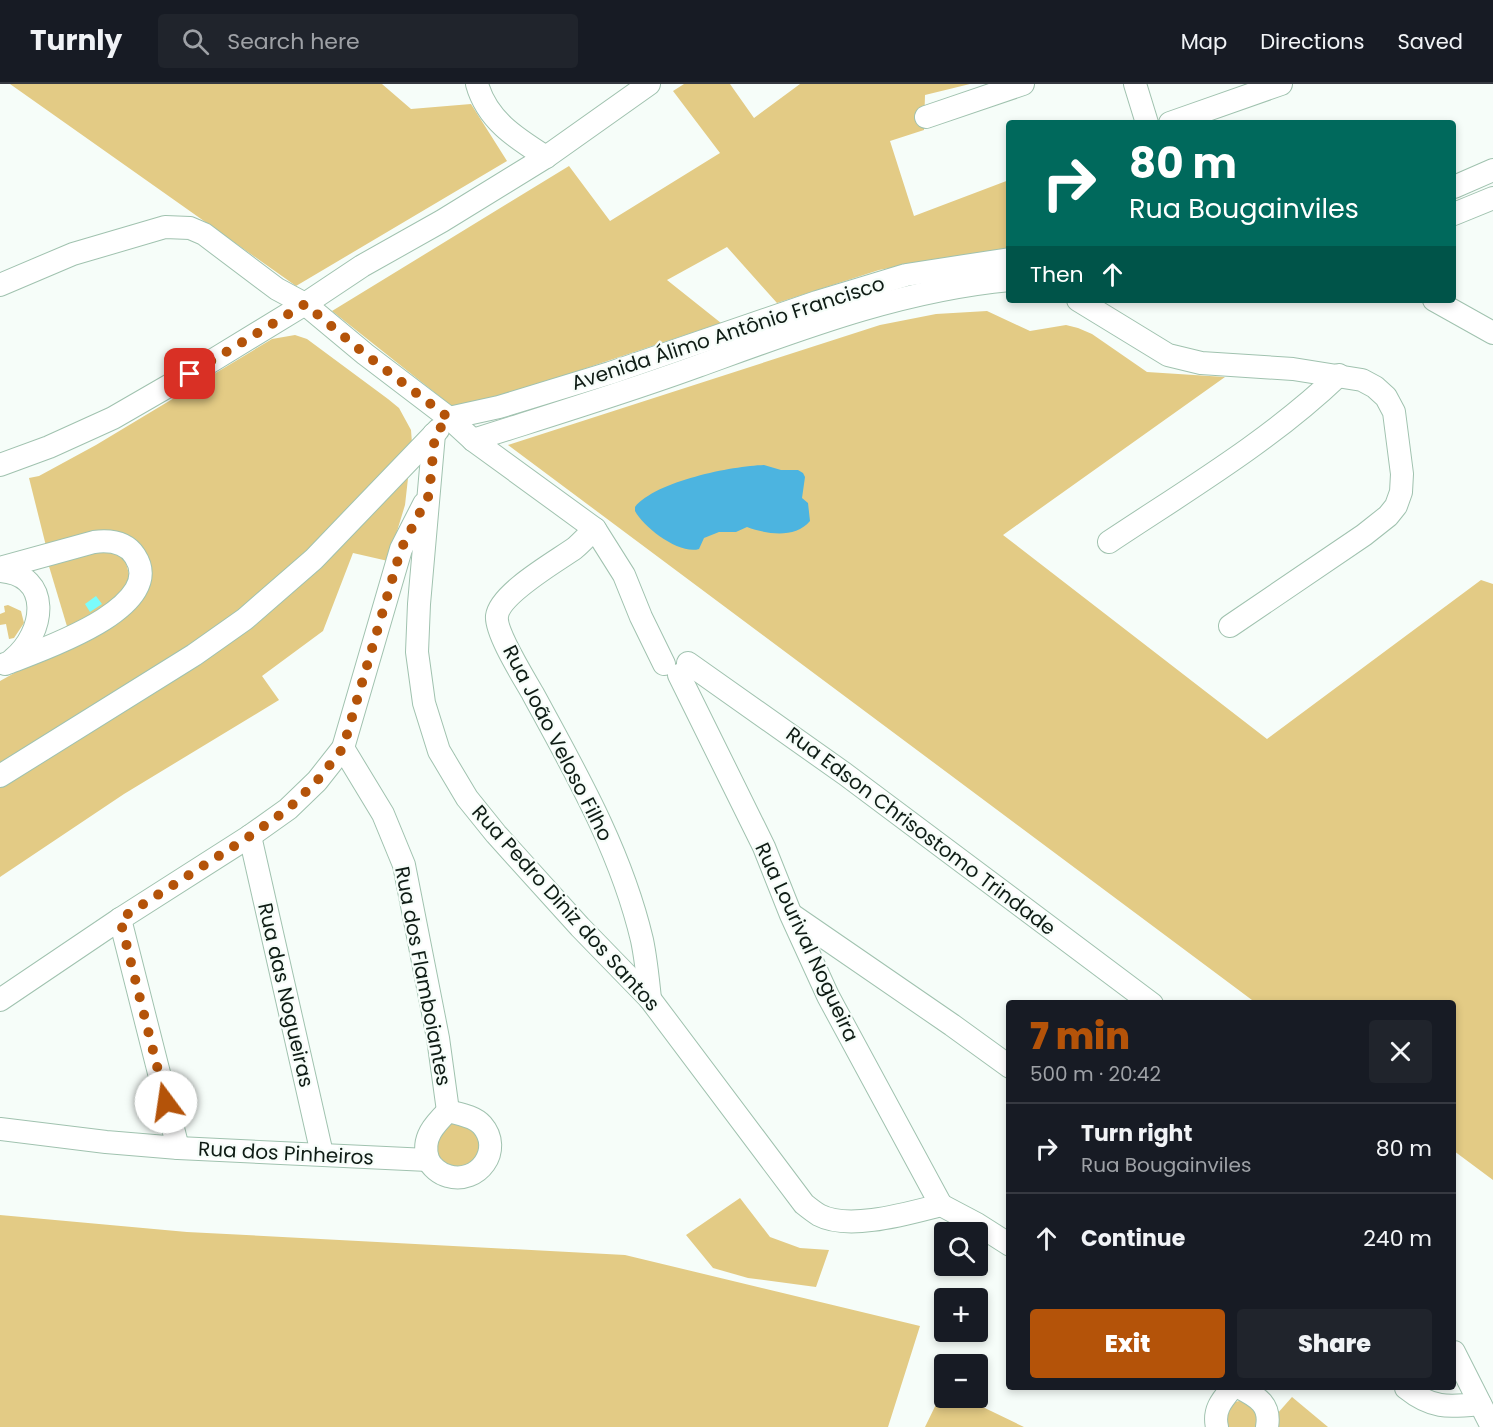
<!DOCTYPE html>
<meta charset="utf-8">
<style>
:root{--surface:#171b24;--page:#20242c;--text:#f1f3f6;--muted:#9ea1a6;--line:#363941;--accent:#b45309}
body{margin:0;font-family:Poppins,sans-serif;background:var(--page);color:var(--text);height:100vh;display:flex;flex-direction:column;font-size:22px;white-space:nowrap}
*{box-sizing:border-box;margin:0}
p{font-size:20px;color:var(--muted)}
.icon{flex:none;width:33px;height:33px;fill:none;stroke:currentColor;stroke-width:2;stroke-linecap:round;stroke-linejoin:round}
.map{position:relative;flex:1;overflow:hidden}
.panel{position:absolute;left:1006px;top:916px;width:450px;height:390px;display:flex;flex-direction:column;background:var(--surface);border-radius:6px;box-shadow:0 3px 9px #0003}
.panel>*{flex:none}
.top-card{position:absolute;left:1006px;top:36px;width:450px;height:183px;border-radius:6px;box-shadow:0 3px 9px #0003;background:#00695c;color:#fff;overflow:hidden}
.fabs{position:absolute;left:934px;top:1138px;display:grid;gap:12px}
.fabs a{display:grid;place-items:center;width:54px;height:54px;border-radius:6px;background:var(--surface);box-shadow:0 3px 9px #0003;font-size:30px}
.pin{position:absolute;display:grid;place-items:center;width:51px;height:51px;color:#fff;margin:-26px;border-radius:12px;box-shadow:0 3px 9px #0006}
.me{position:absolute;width:66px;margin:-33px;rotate:346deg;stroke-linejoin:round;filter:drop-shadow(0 0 4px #0008)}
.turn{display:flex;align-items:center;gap:21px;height:126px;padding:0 24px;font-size:27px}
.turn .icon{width:78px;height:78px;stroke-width:2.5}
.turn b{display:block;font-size:42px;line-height:51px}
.then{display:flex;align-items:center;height:57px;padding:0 24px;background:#0003;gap:12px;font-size:22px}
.round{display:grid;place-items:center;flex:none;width:63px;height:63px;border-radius:6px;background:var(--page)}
.head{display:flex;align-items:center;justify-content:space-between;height:102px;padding:0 24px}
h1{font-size:36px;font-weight:800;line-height:45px;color:var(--accent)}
.button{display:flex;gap:12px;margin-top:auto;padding:12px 24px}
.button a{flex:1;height:69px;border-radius:6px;background:var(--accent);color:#fff;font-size:24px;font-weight:800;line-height:69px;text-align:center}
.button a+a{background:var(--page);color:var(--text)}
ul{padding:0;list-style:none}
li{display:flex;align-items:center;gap:18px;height:90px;padding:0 24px;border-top:2px solid var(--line)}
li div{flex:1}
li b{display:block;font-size:22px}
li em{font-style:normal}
header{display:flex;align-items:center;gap:36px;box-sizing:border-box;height:84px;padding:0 30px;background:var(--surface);border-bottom:2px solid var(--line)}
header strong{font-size:28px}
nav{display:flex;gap:33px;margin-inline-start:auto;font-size:21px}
.search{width:420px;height:54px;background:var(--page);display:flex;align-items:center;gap:15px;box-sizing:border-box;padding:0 21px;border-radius:6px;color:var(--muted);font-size:22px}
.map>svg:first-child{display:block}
.green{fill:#e3cb85}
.water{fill:#4cb4e0}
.building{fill:#7bfcfc}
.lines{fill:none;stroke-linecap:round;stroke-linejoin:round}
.minor-casing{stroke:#a0c2af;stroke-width:24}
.minor{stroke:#fff;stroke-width:22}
.route{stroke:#b45309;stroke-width:10;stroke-dasharray:0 18}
.labels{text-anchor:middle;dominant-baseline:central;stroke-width:4.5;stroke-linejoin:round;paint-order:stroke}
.street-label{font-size:20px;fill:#0f1c15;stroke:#f6fdf9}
</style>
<header>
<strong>Turnly</strong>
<div class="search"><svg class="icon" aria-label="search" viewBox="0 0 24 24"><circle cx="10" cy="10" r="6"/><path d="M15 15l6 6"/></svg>Search here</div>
<nav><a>Map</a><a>Directions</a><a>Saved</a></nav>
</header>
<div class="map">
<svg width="1493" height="1343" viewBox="0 0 1493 1343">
<rect width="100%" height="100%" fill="#f6fdf9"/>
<g class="green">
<polygon points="10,0 382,0 411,25 471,20 507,77 296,202"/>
<polygon points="684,0 730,0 754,34 800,0 970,0 925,11 924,46 890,57 914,132 1009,96 1009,167 927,177 879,186 777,219 727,163 667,196 721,239 458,327 332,227 569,82 610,137 720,69 673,7"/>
<polygon points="987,227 1030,247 1066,241 1078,244 1092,250 1147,288 1225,293 1003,451 1267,655 1481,496 1493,500 1493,1096 1454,1067 1454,920 1256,919 508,361 880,241 936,230"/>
<polygon points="295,251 307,255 388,315 399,324 411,346 412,359 405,421 388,477 353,469 323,547 262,592 279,616 124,710 0,793 0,597 126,527 140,467 46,462 29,394 39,392 96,361 272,255"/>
<polygon points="102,463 123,467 132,502 69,549 48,479"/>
<polygon points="8,521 21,527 24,539 14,554 9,555 6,540 0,541 0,530 5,528 4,522"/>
<polygon points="453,1037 470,1039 484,1060 467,1087 436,1078 433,1053"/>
<polygon points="740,1114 770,1153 800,1164 829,1166 816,1203 748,1194 713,1184 686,1151"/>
<polygon points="0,1131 187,1148 625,1171 920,1242 888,1343 0,1343"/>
<polygon points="944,1304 945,1314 964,1314 1024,1343 925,1343"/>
<polygon points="1292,1313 1328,1343 1277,1343 1277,1330"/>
<polygon points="1245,1316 1257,1323 1260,1343 1224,1343 1222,1331 1234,1318"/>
</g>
<path class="water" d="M764,381L781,386H798L803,389L805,393L802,414L808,419L810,437C795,455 766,450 747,443L736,448H719L704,454L699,465C680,471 644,444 635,427V423C656,397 732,382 764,381Z"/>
<polygon class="building" points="96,512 102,520 90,528 85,520"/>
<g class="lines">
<g class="minor-casing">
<g id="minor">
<path d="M477,0C487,36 516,54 546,73"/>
<polyline points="1135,0 1147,39"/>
<polyline points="926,33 1023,0"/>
<polyline points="1170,39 1281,0"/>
<polyline points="1454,103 1493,86"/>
<polyline points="1454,130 1493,114"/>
<polyline points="0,201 73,170 165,143 190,144 204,150 277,205 305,220 365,270 449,334 473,356 595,445 624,491 641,533 664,580"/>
<polyline points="1078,216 1168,271 1201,279 1293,285 1362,296 1375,303 1386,313 1394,328 1402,390 1401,408 1396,422 1388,432 1364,451 1230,542"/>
<polyline points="1434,216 1493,249"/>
<polyline points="449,334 499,323 610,289 817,218 906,191 1010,175"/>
<path d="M434,350L419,520L417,568L424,619L439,667L467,714L496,750L580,843L650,915L804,1120C809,1124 814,1128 819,1131C849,1147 909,1129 941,1121"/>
<path d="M473,356C548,332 624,309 698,282C800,245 901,206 1010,196"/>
<polyline points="0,381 49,363 113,334 210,278 305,220 362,182 442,137 546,73 649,0"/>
<path d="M595,445C588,451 582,458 575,464C557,477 500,509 497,532C495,548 524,594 533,610C576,689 621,767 642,856C646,875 648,895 650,915"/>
<path d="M1109,458C1187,406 1270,357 1339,291"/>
<path d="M0,484L94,458C110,456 126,458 135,472C169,524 38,567 5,580"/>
<path d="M0,487C53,491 45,549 13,575"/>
<polyline points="688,579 845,690 1152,920"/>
<polyline points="679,591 764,763 791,831 828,912 941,1121"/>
<polyline points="343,664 383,730 404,781 438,954 448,1027"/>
<polyline points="0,692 194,571 245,535 314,475 438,346"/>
<polyline points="250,752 322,1070"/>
<polyline points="792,831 952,941 1010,983"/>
<polyline points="120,835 178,1064"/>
<polyline points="0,916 120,835 250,752 288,725 317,697 343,664 401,465 424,420"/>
<path d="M448,1027C459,1030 474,1032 482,1041C504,1066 478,1101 448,1092C440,1090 431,1083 428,1075C421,1054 435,1040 448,1027Z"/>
<polyline points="0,1045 106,1058 178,1064 428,1076"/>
<polyline points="941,1121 977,1140 1010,1161"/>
<polyline points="1454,1268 1492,1343"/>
<path d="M1240,1304C1258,1313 1271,1321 1267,1343"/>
<path d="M1406,1304C1432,1325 1448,1323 1480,1320"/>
<path d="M1217,1343C1213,1326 1222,1316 1232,1304"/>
</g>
</g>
<use href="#minor" class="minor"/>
</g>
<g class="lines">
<polyline class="route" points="166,1018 120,835 250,752 288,725 317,697 343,664 401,465 429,411 435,350 449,334 365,270 305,220 190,290"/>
</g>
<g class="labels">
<g class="street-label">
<text transform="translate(728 249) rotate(-18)">Avenida Álimo Antônio Francisco</text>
<text transform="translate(558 659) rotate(63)">Rua João Veloso Filho</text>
<text transform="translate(921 747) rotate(37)">Rua Edson Chrisostomo Trindade</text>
<text transform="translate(566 824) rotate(48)">Rua Pedro Diniz dos Santos</text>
<text transform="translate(807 858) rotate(65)">Rua Lourival Nogueira</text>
<text transform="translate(423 892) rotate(79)">Rua dos Flamboiantes</text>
<text transform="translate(286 911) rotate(77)">Rua das Nogueiras</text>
<text transform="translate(286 1069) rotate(3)">Rua dos Pinheiros</text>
</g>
</g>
</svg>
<div class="fabs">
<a><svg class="icon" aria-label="search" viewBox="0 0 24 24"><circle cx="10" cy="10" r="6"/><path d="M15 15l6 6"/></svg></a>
<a>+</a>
<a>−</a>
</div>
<div class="pin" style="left:190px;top:290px;background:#d93025"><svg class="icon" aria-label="arrive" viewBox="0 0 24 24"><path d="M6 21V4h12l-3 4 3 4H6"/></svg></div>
<svg class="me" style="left:166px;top:1018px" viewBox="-20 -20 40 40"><circle r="19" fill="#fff"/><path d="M0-13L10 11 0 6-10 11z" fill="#b45309"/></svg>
<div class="top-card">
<div class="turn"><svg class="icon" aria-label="right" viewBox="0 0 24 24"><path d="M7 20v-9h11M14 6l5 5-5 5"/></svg><div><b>80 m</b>Rua Bougainviles</div></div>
<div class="then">Then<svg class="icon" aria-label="ahead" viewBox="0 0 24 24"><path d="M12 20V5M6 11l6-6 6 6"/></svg></div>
</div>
<section class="panel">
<div class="head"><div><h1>7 min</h1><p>500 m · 20:42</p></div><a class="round"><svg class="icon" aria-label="close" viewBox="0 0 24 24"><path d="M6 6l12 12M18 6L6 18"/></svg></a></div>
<ul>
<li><svg class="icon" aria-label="right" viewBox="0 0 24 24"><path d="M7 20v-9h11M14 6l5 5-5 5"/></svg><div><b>Turn right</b><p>Rua Bougainviles</p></div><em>80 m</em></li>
<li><svg class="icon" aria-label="ahead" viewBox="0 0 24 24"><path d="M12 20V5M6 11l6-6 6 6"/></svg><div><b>Continue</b></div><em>240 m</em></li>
</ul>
<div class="button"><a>Exit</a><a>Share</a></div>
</section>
</div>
